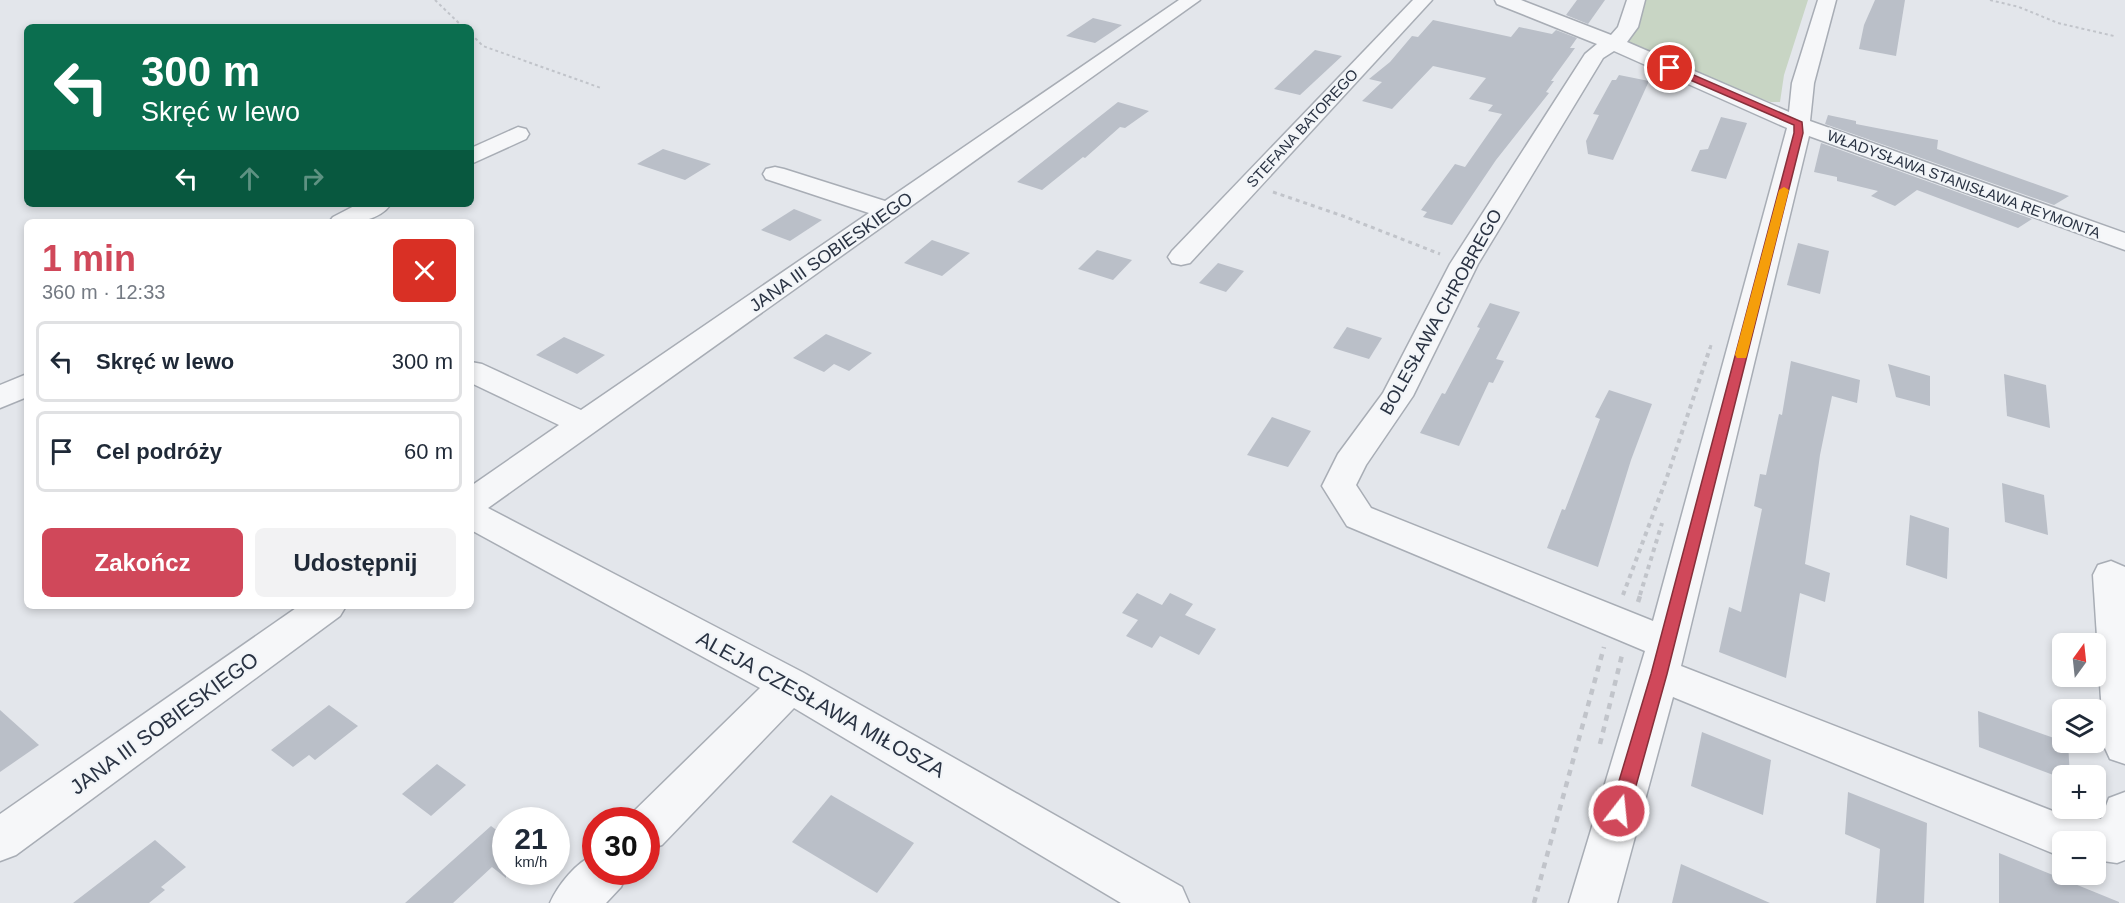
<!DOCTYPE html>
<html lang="pl">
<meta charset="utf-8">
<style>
:root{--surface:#fff;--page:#f2f2f3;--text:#1f2937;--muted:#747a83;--line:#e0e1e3;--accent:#d0485a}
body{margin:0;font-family:Helvetica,sans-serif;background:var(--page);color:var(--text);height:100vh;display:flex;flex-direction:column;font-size:22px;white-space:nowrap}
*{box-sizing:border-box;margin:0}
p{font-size:20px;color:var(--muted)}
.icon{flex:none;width:33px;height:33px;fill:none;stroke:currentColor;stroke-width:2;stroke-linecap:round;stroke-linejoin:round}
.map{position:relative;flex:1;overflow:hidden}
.drawer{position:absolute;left:24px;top:219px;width:450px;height:390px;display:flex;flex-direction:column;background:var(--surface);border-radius:9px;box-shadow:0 3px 9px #0003}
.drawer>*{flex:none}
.banner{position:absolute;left:24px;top:24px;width:450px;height:183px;border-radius:9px;box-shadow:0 3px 9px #0003;background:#0b6e4f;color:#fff;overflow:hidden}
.needle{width:39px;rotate:15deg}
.buttons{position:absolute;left:2052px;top:633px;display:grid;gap:12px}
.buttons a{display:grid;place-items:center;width:54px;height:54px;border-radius:9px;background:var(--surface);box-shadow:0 3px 9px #0003;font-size:30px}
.speed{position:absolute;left:492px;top:807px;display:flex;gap:12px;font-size:30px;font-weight:700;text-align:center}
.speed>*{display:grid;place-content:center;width:78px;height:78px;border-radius:50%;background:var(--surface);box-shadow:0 3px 9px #0003;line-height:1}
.speed small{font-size:15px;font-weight:400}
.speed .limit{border:9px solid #d22;background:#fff;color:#111}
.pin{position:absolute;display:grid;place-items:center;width:51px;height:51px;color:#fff;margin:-26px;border:3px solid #fff;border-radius:50%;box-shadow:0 2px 6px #0007}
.me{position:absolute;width:66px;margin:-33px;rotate:16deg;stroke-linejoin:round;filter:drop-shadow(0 0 4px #0008)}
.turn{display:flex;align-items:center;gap:21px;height:126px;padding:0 18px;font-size:27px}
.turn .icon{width:78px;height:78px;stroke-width:2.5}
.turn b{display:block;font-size:42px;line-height:51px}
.lanes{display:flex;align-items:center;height:57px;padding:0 18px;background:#0003;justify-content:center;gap:30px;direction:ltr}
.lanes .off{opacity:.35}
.round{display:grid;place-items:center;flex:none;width:63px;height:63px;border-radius:9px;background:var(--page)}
.headline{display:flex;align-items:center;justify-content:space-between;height:102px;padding:0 18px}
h1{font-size:36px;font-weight:700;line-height:45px;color:var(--accent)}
.primary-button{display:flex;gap:12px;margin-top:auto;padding:12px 18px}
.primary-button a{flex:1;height:69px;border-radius:9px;background:var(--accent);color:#fff;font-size:24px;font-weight:700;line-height:69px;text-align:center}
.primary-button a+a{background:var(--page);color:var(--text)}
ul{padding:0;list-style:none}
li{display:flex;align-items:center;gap:18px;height:81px;margin:0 12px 9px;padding:0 6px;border:3px solid var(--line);border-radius:9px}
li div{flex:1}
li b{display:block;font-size:22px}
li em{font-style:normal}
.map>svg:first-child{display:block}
.green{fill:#c8d5c4}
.building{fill:#babfc8}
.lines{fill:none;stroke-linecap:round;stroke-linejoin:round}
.minor-casing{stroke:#a8adb5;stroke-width:3}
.path-far3{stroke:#c1c4ca;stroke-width:2;stroke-dasharray:3 3;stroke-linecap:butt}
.path-far2{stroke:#c1c4ca;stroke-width:3;stroke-dasharray:4 4;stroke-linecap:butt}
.path-far1{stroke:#c1c4ca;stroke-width:4;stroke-dasharray:4.5 4.5;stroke-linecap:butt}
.path{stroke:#c1c4ca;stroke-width:4.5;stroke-dasharray:6 6;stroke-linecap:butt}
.minor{fill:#f6f7f9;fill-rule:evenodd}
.route{fill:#d0485a;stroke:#872f3a;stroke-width:1.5}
.slow{fill:#f59e0b}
.labels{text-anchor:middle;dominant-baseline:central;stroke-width:4.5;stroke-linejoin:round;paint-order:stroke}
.far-street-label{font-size:15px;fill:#2a3343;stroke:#f2f5f8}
.street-label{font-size:18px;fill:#2a3343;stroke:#f2f5f8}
.near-street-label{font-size:21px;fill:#2a3343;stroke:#f2f5f8}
</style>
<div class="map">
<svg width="2125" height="903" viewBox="0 0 2125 903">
<rect width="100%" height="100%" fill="#e3e6eb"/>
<path class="green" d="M1643,0H1808L1784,75L1780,102H1771L1737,91L1628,46L1627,41C1637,28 1634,13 1643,0Z"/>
<g class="building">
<polygon points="1577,0 1605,0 1588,24 1566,15"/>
<polygon points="1875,0 1905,0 1896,56 1859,49 1864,25"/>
<polygon points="1093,18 1122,25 1095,43 1066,36"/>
<polygon points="1433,20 1511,37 1519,27 1552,34 1556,30 1577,38 1570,48 1575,48 1551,81 1554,81 1546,92 1549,93 1496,160 1452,225 1423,217 1427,212 1421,210 1455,164 1465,167 1502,114 1488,111 1493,105 1469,99 1486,78 1433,66 1392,109 1362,101 1382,82 1369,79 1390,62 1412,36 1418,37"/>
<polygon points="1315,50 1342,56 1300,95 1274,89"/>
<polygon points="1619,75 1649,81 1613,160 1588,154 1586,141 1599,115 1593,114 1612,80 1616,80"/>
<polygon points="1118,102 1149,111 1125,128 1120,127 1085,158 1083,157 1042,190 1017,182"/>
<polygon points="1828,115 1856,121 1856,124 1938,140 1937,149 2069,196 2054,205 1825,124"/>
<polygon points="1721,117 1747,123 1726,179 1691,171 1700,150 1708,149"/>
<polygon points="1821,143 2032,219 2018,228 1917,190 1895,206 1871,196 1878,191 1837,181 1837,177 1814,172"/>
<polygon points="663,149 711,164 685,180 637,164"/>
<polygon points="794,209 822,220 790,241 761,230"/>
<polygon points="932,240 970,253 942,276 904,263"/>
<polygon points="1798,243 1829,251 1820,294 1787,285"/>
<polygon points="1097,250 1132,260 1113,280 1078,269"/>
<polygon points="1218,263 1244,271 1226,292 1199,283"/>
<polygon points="1490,303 1520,312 1496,359 1504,361 1493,383 1489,382 1459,446 1420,433 1442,393 1445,394 1480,328 1477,327"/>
<polygon points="1347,327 1382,338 1369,359 1333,348"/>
<polygon points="826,334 872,353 849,371 834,364 824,372 793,358"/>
<polygon points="564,337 605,355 577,374 536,355"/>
<polygon points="1791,361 1860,380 1857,403 1832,396 1820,455 1805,564 1830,573 1825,602 1800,593 1786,678 1719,652 1729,607 1741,612 1762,509 1754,506 1760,474 1766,475 1779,414 1782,415"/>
<polygon points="1888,364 1930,376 1930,406 1896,397"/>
<polygon points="2004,374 2046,385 2050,428 2007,416"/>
<polygon points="1609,390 1652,404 1631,460 1598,567 1547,548 1562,509 1565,510 1600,419 1595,417"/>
<polygon points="1272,417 1311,431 1288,467 1247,455"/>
<polygon points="2002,483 2044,495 2048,535 2005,522"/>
<polygon points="1910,515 1949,528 1947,579 1906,565"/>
<polygon points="1137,593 1162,605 1170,593 1193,604 1185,615 1216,629 1199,655 1160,636 1152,648 1126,636 1138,620 1122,613"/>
<polygon points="329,705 358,726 315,760 309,755 293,767 271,750"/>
<polygon points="0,710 39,745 0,772"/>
<polygon points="1978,711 2068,743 2070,776 2056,776 1979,747"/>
<polygon points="1702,732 1771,760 1763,815 1691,786"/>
<polygon points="437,764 466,785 431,816 402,794"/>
<polygon points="1848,792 1927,823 1924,903 1876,903 1880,849 1845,834"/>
<polygon points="831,795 914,843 877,893 792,842"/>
<polygon points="491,826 506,837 506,878 492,867 453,903 405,903"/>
<polygon points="155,840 186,867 161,887 165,890 149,903 73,903"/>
<polygon points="1999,853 2119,902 2119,903 1999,903"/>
<polygon points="1681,864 1770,903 1672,903"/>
</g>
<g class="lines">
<g class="minor-casing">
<g id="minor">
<polygon points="1179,0 1200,0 488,508 804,673 1182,887 1189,903 1121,903 794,708 662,845 646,850 646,820 628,820 630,815 760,688 471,530 471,486 559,425 471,383 471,362 482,364 581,410 869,213 766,179 763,174 766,169 775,167 784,169 885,201"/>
<polygon points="1413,0 1432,0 1190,263 1181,265 1172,263 1168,257 1172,251"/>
<path d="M1495,0H1521L1611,35L1618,27L1627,0H1645L1638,27L1627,42L1789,112L1792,83L1818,0H1836L1814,83L1810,121L2125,233V250L1809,136L1681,666L2063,815L2101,819L2109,798L2125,792V860L2117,863L2096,860V842H2062V857L1673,697L1617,903H1569L1645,651L1347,526L1322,486L1338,454L1383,393L1450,264L1585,54L1597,44L1497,4ZM1614,51L1787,128L1653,621L1371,508L1356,485L1366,465L1413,396L1478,264L1603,58Z"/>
<polygon points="518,127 526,129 529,134 526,139 471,164 471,148"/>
<path d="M358,204H391C377,224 350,222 329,222L333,217Z"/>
<polygon points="27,374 27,397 0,408 0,385"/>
<polygon points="2111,561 2125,567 2125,764 2110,759 2104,746 2093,575 2098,565"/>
<polygon points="299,606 346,606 340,616 16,855 0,861 0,814"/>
<path d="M596,854V872H628L621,887L606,903H550C558,885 576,862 596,854Z"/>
</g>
</g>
<g class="path-far3">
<polyline points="435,0 463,27"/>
<polyline points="1990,0 2019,7 2058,23 2114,36"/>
<polyline points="471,34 483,46 601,88"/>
</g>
<g class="path-far2">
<polyline points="1273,192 1343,216 1440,254"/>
<polyline points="1710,349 1711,345"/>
</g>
<g class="path-far1">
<polyline points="1623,595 1667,477 1710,348"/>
<polyline points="1640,595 1662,523"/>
</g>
<g class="path">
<polyline points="1638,602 1641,593"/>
<polyline points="1600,744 1622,655"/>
<polyline points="1534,903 1604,647"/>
</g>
<use href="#minor" class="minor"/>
</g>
<polygon class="route" points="1667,66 1673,66 1802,122 1803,133 1667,674 1629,811 1626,817 1619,820 1613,817 1610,811 1651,674 1794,133 1794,125 1667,70"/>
<polygon class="slow" points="1784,187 1789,190 1747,355 1746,358 1737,358 1735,355 1779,190"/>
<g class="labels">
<g class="far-street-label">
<text transform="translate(1302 128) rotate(-47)">STEFANA BATOREGO</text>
<text transform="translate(1964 184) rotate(20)">WŁADYSŁAWA STANISŁAWA REYMONTA</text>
</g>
<g class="street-label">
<text transform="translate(831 252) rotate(-35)">JANA III SOBIESKIEGO</text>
<text transform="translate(1441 312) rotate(-61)">BOLESŁAWA CHROBREGO</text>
</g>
<g class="near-street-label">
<text transform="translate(821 704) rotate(29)">ALEJA CZESŁAWA MIŁOSZA</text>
<text transform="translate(164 723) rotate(-36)">JANA III SOBIESKIEGO</text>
</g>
</g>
</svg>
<div class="buttons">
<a><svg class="needle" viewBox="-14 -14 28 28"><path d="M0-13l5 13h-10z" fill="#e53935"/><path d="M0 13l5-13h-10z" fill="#747a83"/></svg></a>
<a><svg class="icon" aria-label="layers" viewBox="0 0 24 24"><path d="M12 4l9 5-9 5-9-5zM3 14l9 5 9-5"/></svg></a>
<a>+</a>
<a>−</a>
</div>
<div class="speed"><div>21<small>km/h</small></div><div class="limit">30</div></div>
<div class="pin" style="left:1670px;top:68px;background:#d93025"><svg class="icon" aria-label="arrive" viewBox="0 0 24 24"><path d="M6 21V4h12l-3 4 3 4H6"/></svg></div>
<svg class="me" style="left:1619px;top:811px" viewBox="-20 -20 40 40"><circle r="17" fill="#d0485a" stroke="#fff" stroke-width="3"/><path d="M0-11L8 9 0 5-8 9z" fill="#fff"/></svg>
<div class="banner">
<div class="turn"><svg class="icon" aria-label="left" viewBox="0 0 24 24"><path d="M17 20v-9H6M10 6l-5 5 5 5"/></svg><div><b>300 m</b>Skręć w lewo</div></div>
<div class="lanes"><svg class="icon" aria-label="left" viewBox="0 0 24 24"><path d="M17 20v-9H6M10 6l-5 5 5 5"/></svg><svg class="icon off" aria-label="ahead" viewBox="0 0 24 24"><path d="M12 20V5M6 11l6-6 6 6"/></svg><svg class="icon off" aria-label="right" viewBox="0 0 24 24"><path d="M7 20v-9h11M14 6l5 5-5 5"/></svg></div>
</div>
<section class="drawer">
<div class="headline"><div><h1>1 min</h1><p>360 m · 12:33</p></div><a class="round" style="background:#d93025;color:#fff"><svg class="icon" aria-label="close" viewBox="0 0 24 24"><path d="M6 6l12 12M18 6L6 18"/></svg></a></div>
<ul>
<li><svg class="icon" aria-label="left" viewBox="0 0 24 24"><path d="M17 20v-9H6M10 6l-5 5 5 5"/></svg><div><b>Skręć w lewo</b></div><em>300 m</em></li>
<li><svg class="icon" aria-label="arrive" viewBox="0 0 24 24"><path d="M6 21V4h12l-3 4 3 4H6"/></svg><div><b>Cel podróży</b></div><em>60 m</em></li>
</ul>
<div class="primary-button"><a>Zakończ</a><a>Udostępnij</a></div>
</section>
</div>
